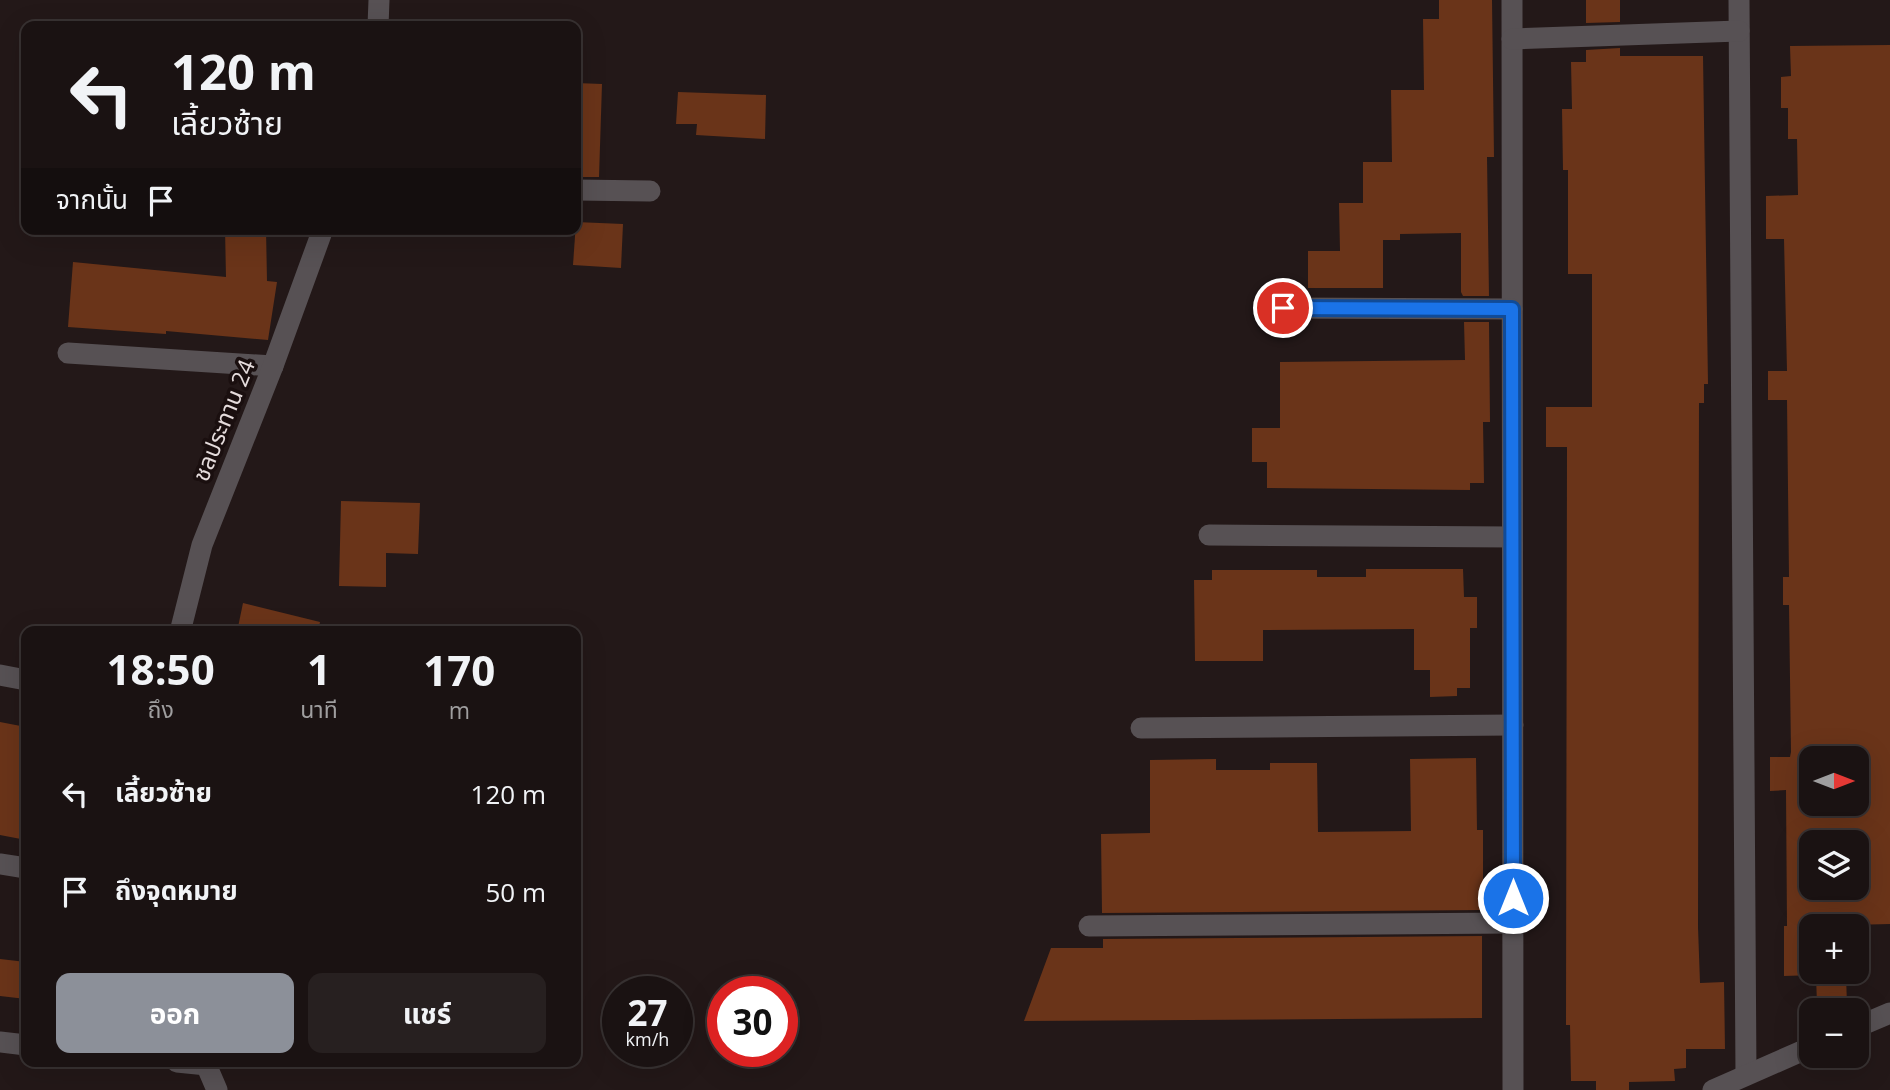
<!DOCTYPE html>
<html lang="th">
<meta charset="utf-8">
<style>
:root{--surface:#1a1212;--page:#272020;--text:#f1f3f6;--muted:#9f9e9f;--line:#383232;--accent:#8c9099}
body{margin:0;font-family:"Open Sans","Noto Sans Thai",sans-serif;background:var(--page);color:var(--text);height:100vh;display:flex;flex-direction:column;font-size:26px;white-space:nowrap}
*{box-sizing:border-box;margin:0}
p{font-size:23px;color:var(--muted)}
.icon{flex:none;width:38px;height:38px;fill:none;stroke:currentColor;stroke-width:2;stroke-linecap:round;stroke-linejoin:round}
.map{position:relative;flex:1;overflow:hidden}
.drawer{position:absolute;left:21px;top:626px;width:560px;height:441px;display:flex;flex-direction:column;background:var(--surface);border-radius:14px;box-shadow:0 7px 28px #0002,0 0 0 2px var(--line)}
.drawer>*{flex:none}
.guide{position:absolute;left:21px;top:21px;width:560px;height:214px;border-radius:14px;box-shadow:0 7px 28px #0002,0 0 0 2px var(--line);background:#1a1212;color:var(--text);overflow:hidden}
.needle{width:46px;rotate:90deg}
.fabs{position:absolute;left:1799px;top:746px;display:grid;gap:14px}
.fabs a{display:grid;place-items:center;width:70px;height:70px;border-radius:14px;background:var(--surface);box-shadow:0 7px 28px #0002,0 0 0 2px var(--line);font-size:35px}
.speed{position:absolute;left:602px;top:976px;display:flex;gap:14px;font-size:35px;font-weight:700;text-align:center}
.speed>*{display:grid;place-content:center;width:91px;height:91px;border-radius:50%;background:var(--surface);box-shadow:0 7px 28px #0002,0 0 0 2px var(--line);line-height:1}
.speed small{font-size:18px;font-weight:400}
.speed .limit{border:10px solid #d22;background:#fff;color:#111}
.pin{position:absolute;display:grid;place-items:center;width:60px;height:60px;color:#fff;margin:-30px;border:4px solid #fff;border-radius:50%;box-shadow:0 2px 7px #0007}
.me{position:absolute;width:77px;margin:-38px;rotate:0deg;stroke-linejoin:round;filter:drop-shadow(0 0 5px #0008)}
.turn{display:flex;align-items:center;gap:24px;height:147px;padding:0 35px;font-size:32px}
.turn .icon{width:91px;height:91px;stroke-width:2.5}
.turn b{display:block;font-size:49px;line-height:60px}
.then{display:flex;align-items:center;height:66px;padding:0 35px;background:#0003;gap:14px;font-size:26px}
.eta{display:flex;justify-content:space-evenly;align-items:center;height:119px;text-align:center}
.eta b{font-size:42px;font-weight:700;line-height:49px}
.button{display:flex;gap:14px;margin-top:auto;padding:14px 35px}
.button a{flex:1;height:80px;border-radius:14px;background:var(--accent);color:#fff;font-size:28px;font-weight:700;line-height:80px;text-align:center}
.button a+a{background:var(--page);color:var(--text)}
ul{padding:0;list-style:none}
li{display:flex;align-items:center;gap:21px;height:98px;padding:0 35px}
li div{flex:1}
li b{display:block;font-size:26px}
li em{font-style:normal}
.map>svg:first-child{display:block}
.building{fill:#6a3419;fill-rule:evenodd}
.lines{fill:none;stroke-linecap:round;stroke-linejoin:round}
.minor{stroke:#575154;stroke-width:21}
.route-casing{stroke:#114b97;stroke-width:18}
.route{stroke:#1a73e8;stroke-width:12}
.labels{text-anchor:middle;dominant-baseline:central;stroke-width:7;stroke-linejoin:round;paint-order:stroke}
.street-label{font-size:23px;fill:#e5dcdc;stroke:#1a0f0f}
</style>
<div class="map">
<svg width="1890" height="1090" viewBox="0 0 1890 1090">
<rect width="100%" height="100%" fill="#231818"/>
<g class="building">
<polygon points="1439,0 1492,0 1494,157 1487,157 1489,296 1463,296 1461,292 1461,233 1400,234 1400,240 1383,240 1383,288 1308,288 1308,251 1340,251 1339,203 1363,203 1363,162 1392,162 1391,90 1424,90 1423,19 1439,19"/>
<polygon points="1586,0 1620,0 1620,22 1586,23"/>
<path d="M1890,45V924L1811,926V971H1856V975H1846L1847,1005H1817L1816,975L1784,976V926H1787L1786,790L1770,791V757H1790L1791,752L1789,605H1783V577H1789L1787,400H1768V371H1787L1784,239H1766V196L1798,195L1797,139H1788V108H1781V77L1791,76L1790,46ZM1811,758H1857V803H1811ZM1811,842H1857V887H1811Z"/>
<polygon points="1620,48 1620,56 1703,56 1708,384 1704,384 1704,403 1699,403 1698,927 1700,983 1724,982 1725,1049 1686,1049 1686,1068 1674,1069 1675,1081 1629,1082 1629,1090 1596,1090 1596,1081 1571,1081 1570,1025 1566,1025 1567,447 1546,447 1546,407 1592,407 1592,274 1568,274 1568,170 1563,170 1562,109 1572,109 1571,62 1586,62 1586,50"/>
<polygon points="576,83 602,84 599,177 576,177"/>
<polygon points="678,92 766,95 765,139 696,135 697,124 676,124"/>
<polygon points="576,222 623,224 621,268 573,265"/>
<polygon points="225,229 266,229 267,281 277,282 268,340 166,331 166,334 68,327 73,262 226,277"/>
<polygon points="1464,322 1489,322 1490,422 1483,422 1484,483 1470,483 1470,490 1267,488 1267,462 1252,462 1252,428 1280,428 1280,362 1465,360"/>
<polygon points="341,501 420,503 418,554 386,553 386,587 339,586"/>
<polygon points="1366,569 1463,569 1464,597 1477,597 1477,628 1470,628 1470,688 1457,688 1457,696 1430,697 1430,670 1414,670 1414,629 1263,630 1263,661 1195,661 1194,580 1212,580 1212,570 1317,570 1317,577 1366,577"/>
<polygon points="243,603 320,622 318,632 237,632"/>
<polygon points="0,722 26,727 26,840 0,835"/>
<polygon points="1476,758 1477,830 1483,830 1483,910 1102,913 1101,834 1150,833 1150,760 1216,759 1216,770 1270,770 1270,763 1317,763 1318,832 1411,831 1410,759"/>
<polygon points="1482,936 1482,1018 1024,1021 1051,948 1103,948 1103,939"/>
<polygon points="0,959 26,962 26,999 0,996"/>
</g>
<g class="lines">
<g class="minor">
<polyline points="1512,0 1513,1090"/>
<polyline points="1739,0 1746,1075"/>
<polyline points="378,26 379,0"/>
<polyline points="1512,39 1739,31"/>
<polyline points="576,190 650,191"/>
<polyline points="1283,308 1512,309"/>
<polyline points="68,353 273,366"/>
<polyline points="1209,535 1512,537"/>
<polyline points="180,632 202,545 273,366 323,229"/>
<polyline points="0,675 26,680"/>
<polyline points="1141,728 1513,725"/>
<polyline points="0,864 26,868"/>
<polyline points="1089,926 1513,923"/>
<polyline points="1857,1027 1890,1013"/>
<polyline points="0,1042 26,1045"/>
<polyline points="177,1062 207,1065"/>
<polyline points="205,1062 217,1090"/>
<polyline points="1713,1090 1811,1047"/>
</g>
</g>
<g class="lines">
<g class="route-casing">
<polyline id="route" points="1283,308 1512,309 1513,898"/>
</g>
<use href="#route" class="route"/>
</g>
<g class="labels">
<g class="street-label">
<text transform="translate(223 420) rotate(-68)">ชลประทาน 24</text>
</g>
</g>
</svg>
<div class="fabs">
<a><svg class="needle" viewBox="-14 -14 28 28"><path d="M0-13l5 13h-10z" fill="#e53935"/><path d="M0 13l5-13h-10z" fill="#9f9e9f"/></svg></a>
<a><svg class="icon" aria-label="layers" viewBox="0 0 24 24"><path d="M12 4l9 5-9 5-9-5zM3 14l9 5 9-5"/></svg></a>
<a>+</a>
<a>−</a>
</div>
<div class="speed"><div>27<small>km/h</small></div><div class="limit">30</div></div>
<div class="pin" style="left:1283px;top:308px;background:#d93025"><svg class="icon" aria-label="arrive" viewBox="0 0 24 24"><path d="M6 21V4h12l-3 4 3 4H6"/></svg></div>
<svg class="me" style="left:1513px;top:898px" viewBox="-20 -20 40 40"><circle r="17" fill="#1a73e8" stroke="#fff" stroke-width="3"/><path d="M0-11L8 9 0 5-8 9z" fill="#fff"/></svg>
<div class="guide">
<div class="turn"><svg class="icon" aria-label="left" viewBox="0 0 24 24"><path d="M17 20v-9H6M10 6l-5 5 5 5"/></svg><div><b>120 m</b>เลี้ยวซ้าย</div></div>
<div class="then">จากนั้น<svg class="icon" aria-label="arrive" viewBox="0 0 24 24"><path d="M6 21V4h12l-3 4 3 4H6"/></svg></div>
</div>
<section class="drawer">
<div class="eta">
<div><b>18:50</b><p>ถึง</p></div>
<div><b>1</b><p>นาที</p></div>
<div><b>170</b><p>m</p></div>
</div>
<ul>
<li><svg class="icon" aria-label="left" viewBox="0 0 24 24"><path d="M17 20v-9H6M10 6l-5 5 5 5"/></svg><div><b>เลี้ยวซ้าย</b></div><em>120 m</em></li>
<li><svg class="icon" aria-label="arrive" viewBox="0 0 24 24"><path d="M6 21V4h12l-3 4 3 4H6"/></svg><div><b>ถึงจุดหมาย</b></div><em>50 m</em></li>
</ul>
<div class="button"><a>ออก</a><a>แชร์</a></div>
</section>
</div>
